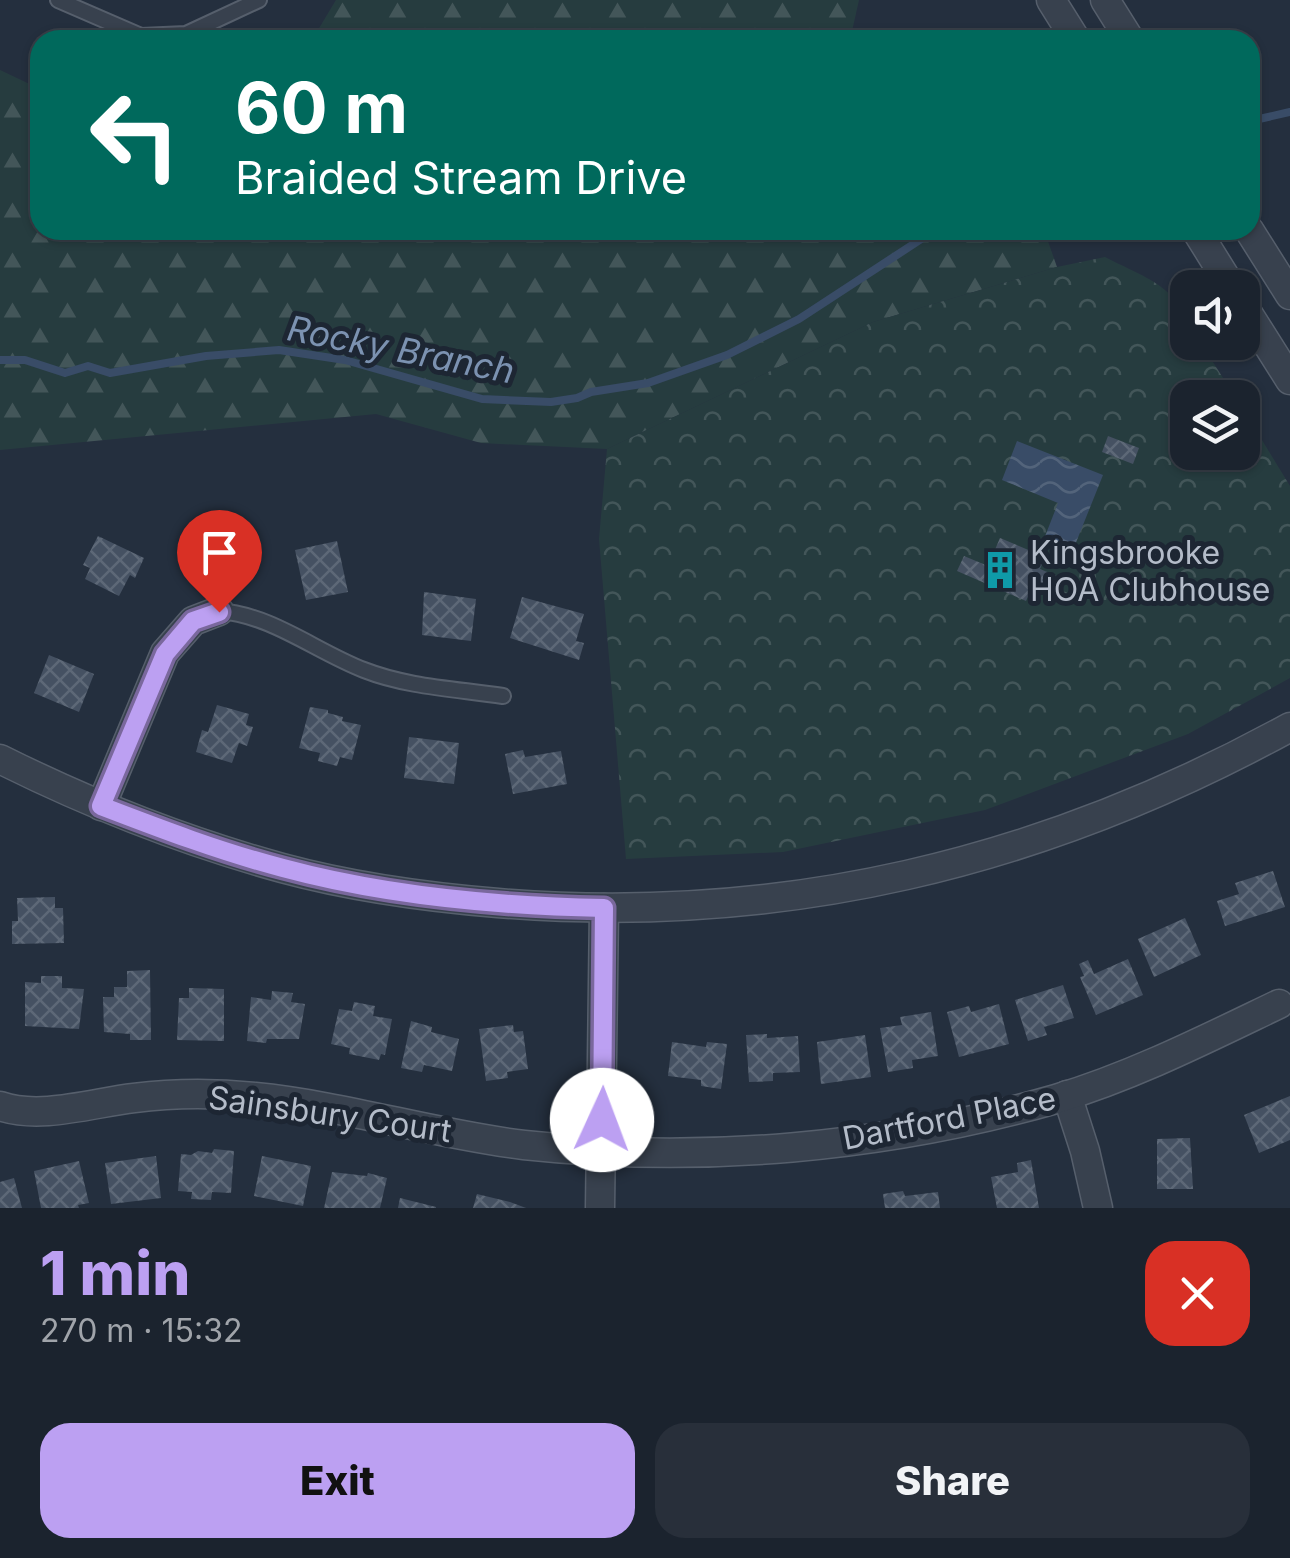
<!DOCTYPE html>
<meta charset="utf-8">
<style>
:root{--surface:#1b232e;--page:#282f3a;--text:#f1f3f6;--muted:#a0a4aa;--line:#39404a;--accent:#bca0f2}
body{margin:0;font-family:Inter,sans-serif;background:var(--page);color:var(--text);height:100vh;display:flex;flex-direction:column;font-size:38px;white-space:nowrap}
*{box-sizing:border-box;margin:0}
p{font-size:32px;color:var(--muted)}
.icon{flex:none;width:55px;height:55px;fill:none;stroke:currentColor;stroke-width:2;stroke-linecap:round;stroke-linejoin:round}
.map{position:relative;height:1208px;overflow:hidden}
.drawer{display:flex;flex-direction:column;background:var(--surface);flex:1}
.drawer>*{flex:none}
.top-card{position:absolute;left:30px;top:30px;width:1230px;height:210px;border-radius:30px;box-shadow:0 2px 8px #0004,0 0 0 2px var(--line);background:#00695c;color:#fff;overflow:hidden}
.controls{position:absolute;left:1170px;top:270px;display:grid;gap:20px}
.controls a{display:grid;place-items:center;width:90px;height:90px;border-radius:20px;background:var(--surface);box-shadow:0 2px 8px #0004,0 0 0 2px var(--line);font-size:50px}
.pin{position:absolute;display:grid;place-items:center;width:85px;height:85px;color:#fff;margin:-102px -42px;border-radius:50% 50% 50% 0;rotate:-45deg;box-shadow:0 0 10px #0007}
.pin .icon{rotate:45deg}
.me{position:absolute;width:110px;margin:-55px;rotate:2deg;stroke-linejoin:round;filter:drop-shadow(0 0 8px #0008)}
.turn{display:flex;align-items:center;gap:35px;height:210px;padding:0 40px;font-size:45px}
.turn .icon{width:130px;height:130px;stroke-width:2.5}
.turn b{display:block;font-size:70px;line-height:85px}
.round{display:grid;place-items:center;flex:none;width:105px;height:105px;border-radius:30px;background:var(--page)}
.summary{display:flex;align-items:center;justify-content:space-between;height:170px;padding:0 40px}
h1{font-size:60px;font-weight:800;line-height:75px;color:var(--accent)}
.action{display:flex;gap:20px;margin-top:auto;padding:20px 40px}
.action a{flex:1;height:115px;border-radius:30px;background:var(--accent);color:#111;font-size:40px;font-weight:800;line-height:115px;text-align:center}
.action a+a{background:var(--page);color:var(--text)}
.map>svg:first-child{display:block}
.forest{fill:url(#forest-firs)}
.park{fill:url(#park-crowns)}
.water{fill:url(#water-waves)}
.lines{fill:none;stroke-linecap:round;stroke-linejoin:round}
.stream{stroke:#394c67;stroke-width:8}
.building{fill:url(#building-cross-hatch)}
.service-casing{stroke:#565f6c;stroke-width:18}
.minor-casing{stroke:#565f6c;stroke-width:31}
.service{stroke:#38414e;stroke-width:14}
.minor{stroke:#38414e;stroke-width:28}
.route-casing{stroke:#7a689d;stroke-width:25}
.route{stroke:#bca0f2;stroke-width:18}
.labels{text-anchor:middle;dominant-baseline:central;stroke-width:10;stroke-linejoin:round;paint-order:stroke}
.poi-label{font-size:32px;fill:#b4bcc9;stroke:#1d2633;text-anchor:start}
.street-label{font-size:32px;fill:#b4bcc9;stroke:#1d2633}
.water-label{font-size:35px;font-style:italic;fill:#7c92b1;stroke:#1d2633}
</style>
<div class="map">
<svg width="1290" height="1208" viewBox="0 0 1290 1208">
<defs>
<pattern id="forest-firs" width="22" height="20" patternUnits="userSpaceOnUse" patternTransform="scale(2.5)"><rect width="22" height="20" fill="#263c3f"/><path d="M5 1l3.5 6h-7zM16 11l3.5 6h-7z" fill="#435659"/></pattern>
<pattern id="park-crowns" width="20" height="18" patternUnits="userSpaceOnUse" patternTransform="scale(2.5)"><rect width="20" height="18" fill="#263c3f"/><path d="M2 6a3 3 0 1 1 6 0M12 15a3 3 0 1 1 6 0" fill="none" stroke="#435659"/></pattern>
<pattern id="water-waves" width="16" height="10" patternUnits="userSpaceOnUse" patternTransform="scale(2.5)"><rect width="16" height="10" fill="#394c67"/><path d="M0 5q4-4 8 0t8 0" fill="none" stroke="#53647b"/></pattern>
<pattern id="building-cross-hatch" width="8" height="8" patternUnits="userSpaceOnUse" patternTransform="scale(2.5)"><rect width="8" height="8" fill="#455162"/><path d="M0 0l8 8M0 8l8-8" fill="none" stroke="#5d6877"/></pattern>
</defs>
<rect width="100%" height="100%" fill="#242f3e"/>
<g class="forest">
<polygon points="336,0 859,0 850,40 312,40"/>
<polygon points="0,70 40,89 40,230 1044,230 1057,267 873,322 607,449 481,443 376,414 0,450"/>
</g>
<path class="park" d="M1105,257C1147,279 1187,288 1188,342L1201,343L1235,397L1188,398V452H1242L1243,409L1290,486V678L1188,734L985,810L783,852L626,859L599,539L607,449L873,322L1057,267Z"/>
<polygon class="water" points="1017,441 1103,475 1073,550 1044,539 1058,503 1002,480"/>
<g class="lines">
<g class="stream">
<polyline points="1250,121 1290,112"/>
<polyline points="0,360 25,360 65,373 88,366 110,373 206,356 279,350 345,360 482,399 551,402 577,398 591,392 648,383 727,355 799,319 935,230"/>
</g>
</g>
<g class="building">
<polygon points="1108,436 1139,448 1133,464 1102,452"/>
<polygon points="98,536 144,558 135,578 130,575 119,596 85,579 90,568 83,565"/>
<polygon points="1000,538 1045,557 1040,569 1064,579 1058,594 1034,584 1026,601 957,571 964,556 988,566"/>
<polygon points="337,541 348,592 306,600 295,550"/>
<polygon points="424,592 476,599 471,641 422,635"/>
<polygon points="522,597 584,614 576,641 584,643 579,660 510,638"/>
<polygon points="49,655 94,674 79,712 34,693"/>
<polygon points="217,705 249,714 246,725 253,727 247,746 239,743 232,763 196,752 202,730 208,732"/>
<polygon points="310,707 328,710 328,713 343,717 342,721 361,725 352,760 340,757 337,766 318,761 320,753 299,748"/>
<polygon points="409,737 459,743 454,784 404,778"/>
<polygon points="523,750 525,757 561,751 567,784 513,794 505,754"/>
<polygon points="1273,871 1285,907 1225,926 1217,901 1239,894 1235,883"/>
<polygon points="55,897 55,908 63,908 64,943 12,944 12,921 18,921 17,898"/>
<polygon points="1185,918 1201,955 1154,977 1138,939"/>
<polygon points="1128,959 1143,995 1096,1015 1080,977 1084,976 1079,964 1088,960 1094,974"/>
<polygon points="150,970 151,1040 130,1040 130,1034 104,1032 103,997 114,997 114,987 127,987 127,971"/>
<polygon points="41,976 62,976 62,988 84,989 79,1029 25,1026 25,982 41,983"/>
<polygon points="1063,985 1074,1018 1044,1027 1047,1035 1028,1041 1015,1000"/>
<polygon points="189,988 224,989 224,1041 177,1040 179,998 189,998"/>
<polygon points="272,991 293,993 291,1002 305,1004 299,1039 267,1039 266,1043 247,1041 251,997 271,1000"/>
<polygon points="354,1002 375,1006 373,1016 392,1019 385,1055 381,1054 379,1060 349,1054 350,1048 331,1044 339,1009 352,1011"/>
<polygon points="999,1004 1009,1044 959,1057 947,1012 969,1006 971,1012"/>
<polygon points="931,1012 938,1056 912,1060 913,1068 888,1072 880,1028 902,1025 900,1017"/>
<polygon points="411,1021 432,1027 431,1032 459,1039 452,1071 424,1065 422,1072 401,1068"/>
<polygon points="513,1025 514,1032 523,1031 528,1069 507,1072 508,1078 486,1081 479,1029"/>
<polygon points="767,1034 767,1038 798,1036 800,1072 773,1073 773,1081 749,1082 746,1035"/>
<polygon points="865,1035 871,1077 821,1084 817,1042"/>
<polygon points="672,1042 706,1047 707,1042 727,1044 721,1089 701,1086 701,1080 668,1076"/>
<polygon points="1290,1096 1290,1140 1259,1153 1244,1115"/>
<polygon points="1190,1138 1193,1189 1157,1189 1157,1139"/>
<polygon points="214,1149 234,1151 231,1193 212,1192 211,1200 191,1199 192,1192 178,1191 181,1154 191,1155 198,1151 212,1153"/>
<polygon points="156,1156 161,1198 111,1204 105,1163"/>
<polygon points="262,1156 311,1166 303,1206 254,1196"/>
<polygon points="1031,1160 1039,1208 997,1208 991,1177 1018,1172 1017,1163"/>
<polygon points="79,1161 89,1203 78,1205 79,1208 41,1208 34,1171"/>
<polygon points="332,1172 367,1176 368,1173 387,1178 380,1208 324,1208"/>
<polygon points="14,1178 22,1208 0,1208 0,1182"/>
<polygon points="903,1191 905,1196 938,1192 940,1208 885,1208 883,1194"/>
<polygon points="477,1194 510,1202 526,1208 473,1208"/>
<polygon points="400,1198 436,1207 436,1208 398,1208"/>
</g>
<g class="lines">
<g class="service-casing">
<g id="service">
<polyline points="58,0 141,36 186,34 259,0"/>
<path d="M219,611C272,615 315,651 364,670C407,687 457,689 503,696"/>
</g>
</g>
<g class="minor-casing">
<g id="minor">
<polyline points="1051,0 1076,40"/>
<polyline points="1105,0 1130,40"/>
<polyline points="1196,230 1232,288"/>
<polyline points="1249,230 1290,295"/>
<polyline points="1242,304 1290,380"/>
<path d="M0,759C90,804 184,841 282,868C352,887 425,897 498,903C781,926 1041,864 1290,727"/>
<polyline points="101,806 165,653 193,621 219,611"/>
<polyline points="1067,1095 1085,1151 1098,1208"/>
<path d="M0,1106C40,1120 92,1103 134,1098C174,1093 215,1093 255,1097C346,1106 433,1134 524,1145C700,1164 885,1148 1056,1099C1133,1076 1206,1039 1279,1004"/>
<polyline points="600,1208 604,908"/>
</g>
</g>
<use href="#service" class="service"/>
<use href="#minor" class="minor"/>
</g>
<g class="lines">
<g class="route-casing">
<path id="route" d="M219,612L193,621L165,654L101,806C161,829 221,852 283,868C387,896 496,906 604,908L602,1120"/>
</g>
<use href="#route" class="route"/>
</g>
<defs>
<g id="building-bare" transform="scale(3)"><path d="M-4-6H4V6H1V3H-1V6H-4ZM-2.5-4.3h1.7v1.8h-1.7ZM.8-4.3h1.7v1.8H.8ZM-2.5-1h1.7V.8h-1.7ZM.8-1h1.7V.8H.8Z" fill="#0f9aa8" stroke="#1d2633" stroke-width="2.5" paint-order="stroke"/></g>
</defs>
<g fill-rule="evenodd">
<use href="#building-bare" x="1000" y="570"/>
</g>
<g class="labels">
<g class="poi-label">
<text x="1030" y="552">Kingsbrooke<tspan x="1030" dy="37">HOA Clubhouse</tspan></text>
</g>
<g class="street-label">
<text transform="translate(330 1114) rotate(8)">Sainsbury Court</text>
<text transform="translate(949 1118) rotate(-11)">Dartford Place</text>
</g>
<g class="water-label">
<text transform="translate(401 349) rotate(11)">Rocky Branch</text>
</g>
</g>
</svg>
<div class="controls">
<a><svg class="icon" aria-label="sound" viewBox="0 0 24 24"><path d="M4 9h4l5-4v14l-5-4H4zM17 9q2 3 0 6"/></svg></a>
<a><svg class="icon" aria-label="layers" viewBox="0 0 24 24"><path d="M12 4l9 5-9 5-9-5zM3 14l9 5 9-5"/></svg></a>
</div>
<div class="pin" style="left:219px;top:612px;background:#d93025"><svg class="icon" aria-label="arrive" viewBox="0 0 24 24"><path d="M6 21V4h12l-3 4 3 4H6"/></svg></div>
<svg class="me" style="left:602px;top:1120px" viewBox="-20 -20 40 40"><circle r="19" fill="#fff"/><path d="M0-13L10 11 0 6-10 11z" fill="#bca0f2"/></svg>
<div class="top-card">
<div class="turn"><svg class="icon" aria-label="left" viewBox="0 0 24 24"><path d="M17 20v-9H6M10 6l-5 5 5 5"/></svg><div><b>60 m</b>Braided Stream Drive</div></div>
</div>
</div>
<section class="drawer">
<div class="summary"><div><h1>1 min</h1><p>270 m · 15:32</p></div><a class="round" style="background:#d93025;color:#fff"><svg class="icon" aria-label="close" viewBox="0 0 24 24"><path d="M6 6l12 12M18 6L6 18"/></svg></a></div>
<div class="action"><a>Exit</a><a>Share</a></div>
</section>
